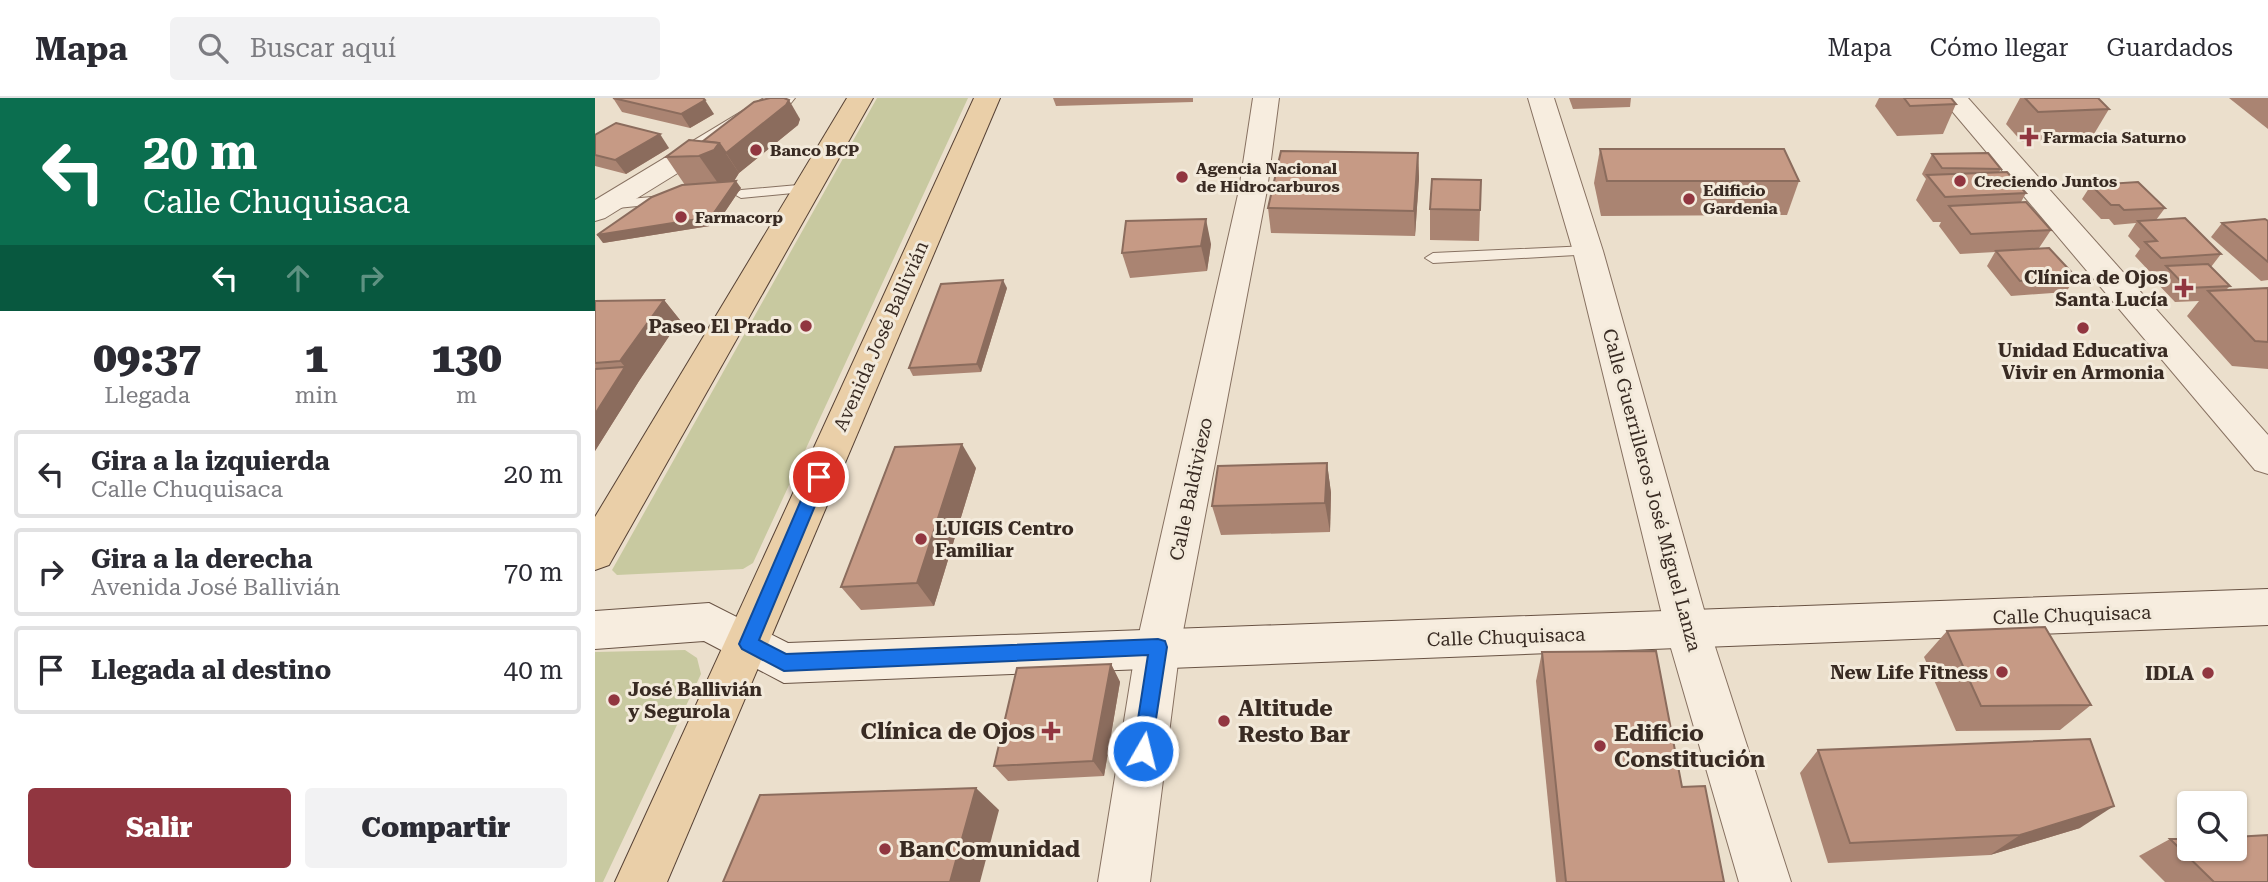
<!DOCTYPE html>
<html lang="es">
<meta charset="utf-8">
<style>
:root{--surface:#fff;--page:#f2f2f3;--text:#2b2b33;--muted:#7c7c81;--line:#e1e1e2;--accent:#913640}
body{margin:0;font-family:"Roboto Serif",serif;background:var(--page);color:var(--text);height:100vh;display:flex;flex-direction:column;font-size:26px;white-space:nowrap}
*{box-sizing:border-box;margin:0}
p{font-size:23px;color:var(--muted)}
.icon{flex:none;width:38px;height:38px;fill:none;stroke:currentColor;stroke-width:2;stroke-linecap:round;stroke-linejoin:round}
.map{position:relative;flex:1;overflow:hidden}
.side{display:flex;flex-direction:column;background:var(--surface);width:595px}
.side>*{flex:none}
.hud{background:#0b6e4f;color:#fff;overflow:hidden}
.fabs{position:absolute;left:1582px;top:693px;display:grid;gap:14px}
.fabs a{display:grid;place-items:center;width:70px;height:70px;border-radius:7px;background:var(--surface);box-shadow:0 2px 5px #0004;font-size:35px}
.pin{position:absolute;display:grid;place-items:center;width:60px;height:60px;color:#fff;margin:-30px;border:4px solid #fff;border-radius:50%;box-shadow:0 2px 7px #0007}
.me{position:absolute;width:77px;margin:-38px;rotate:8deg;stroke-linejoin:round;filter:drop-shadow(0 0 5px #0008)}
.turn{display:flex;align-items:center;gap:24px;height:147px;padding:0 28px;font-size:32px}
.turn .icon{width:91px;height:91px;stroke-width:2.5}
.turn b{display:block;font-size:49px;line-height:60px}
.lanes{display:flex;align-items:center;height:66px;padding:0 28px;background:#0003;justify-content:center;gap:35px;direction:ltr}
.lanes .off{opacity:.35}
.eta{display:flex;justify-content:space-evenly;align-items:center;height:119px;text-align:center}
.eta b{font-size:42px;font-weight:800;line-height:49px}
.button{display:flex;gap:14px;margin-top:auto;padding:14px 28px}
.button a{flex:1;height:80px;border-radius:7px;background:var(--accent);color:#fff;font-size:28px;font-weight:800;line-height:80px;text-align:center}
.button a+a{background:var(--page);color:var(--text)}
ul{padding:0;list-style:none}
li{display:flex;align-items:center;gap:21px;height:88px;margin:0 14px 10px;padding:0 14px;border:4px solid var(--line);border-radius:7px}
li div{flex:1}
li b{display:block;font-size:26px}
li em{font-style:normal}
header{display:flex;align-items:center;gap:42px;box-sizing:border-box;height:98px;padding:0 35px;background:var(--surface);border-bottom:2px solid var(--line)}
header strong{font-size:33px}
nav{display:flex;gap:38px;margin-inline-start:auto;font-size:24px}
.search{width:490px;height:63px;background:var(--page);display:flex;align-items:center;gap:18px;box-sizing:border-box;padding:0 24px;border-radius:7px;color:var(--muted);font-size:26px}
main{display:flex;flex:1;min-height:0}
.map>svg:first-child{display:block}
.green{fill:#c8c9a0}
.lines{fill:none;stroke-linecap:round;stroke-linejoin:round}
.service-casing{stroke:#877161;stroke-width:2}
.minor-casing{stroke:#877161;stroke-width:2}
.secondary-casing{stroke:#695344;stroke-width:2}
.primary-casing{stroke:#564134;stroke-width:2}
.service{fill:#f7eddf;fill-rule:evenodd}
.minor{fill:#f7eddf;fill-rule:evenodd}
.secondary{fill:#f7eddf;fill-rule:evenodd}
.primary{fill:#eacfa8;fill-rule:evenodd}
.wall{fill:#aa8472}
.shaded-wall{fill:#8b6c5d}
.building{fill:#c69a85;stroke:#8b6c5d;stroke-width:2}
.route{fill:#1a73e8;stroke:#114b97;stroke-width:2}
.poi-dot{fill:#913640;stroke:#f3eadb;stroke-width:2.5}
.labels{text-anchor:middle;dominant-baseline:central;stroke-width:6;stroke-linejoin:round;paint-order:stroke}
.far-poi-label{font-size:16px;font-weight:bold;fill:#392b23;stroke:#f3eadb;text-anchor:start}
.poi-label{font-size:19px;font-weight:bold;fill:#392b23;stroke:#f3eadb;text-anchor:end}
.street-label{font-size:19px;fill:#392b23;stroke:#f3eadb}
.near-poi-label{font-size:23px;font-weight:bold;fill:#392b23;stroke:#f3eadb;text-anchor:start}
</style>
<header>
<strong>Mapa</strong>
<div class="search"><svg class="icon" aria-label="search" viewBox="0 0 24 24"><circle cx="10" cy="10" r="6"/><path d="M15 15l6 6"/></svg>Buscar aquí</div>
<nav><a>Mapa</a><a>Cómo llegar</a><a>Guardados</a></nav>
</header>
<main>
<section class="side">
<div class="hud">
<div class="turn"><svg class="icon" aria-label="left" viewBox="0 0 24 24"><path d="M17 20v-9H6M10 6l-5 5 5 5"/></svg><div><b>20 m</b>Calle Chuquisaca</div></div>
<div class="lanes"><svg class="icon" aria-label="left" viewBox="0 0 24 24"><path d="M17 20v-9H6M10 6l-5 5 5 5"/></svg><svg class="icon off" aria-label="ahead" viewBox="0 0 24 24"><path d="M12 20V5M6 11l6-6 6 6"/></svg><svg class="icon off" aria-label="right" viewBox="0 0 24 24"><path d="M7 20v-9h11M14 6l5 5-5 5"/></svg></div>
</div>
<div class="eta">
<div><b>09:37</b><p>Llegada</p></div>
<div><b>1</b><p>min</p></div>
<div><b>130</b><p>m</p></div>
</div>
<ul>
<li><svg class="icon" aria-label="left" viewBox="0 0 24 24"><path d="M17 20v-9H6M10 6l-5 5 5 5"/></svg><div><b>Gira a la izquierda</b><p>Calle Chuquisaca</p></div><em>20 m</em></li>
<li><svg class="icon" aria-label="right" viewBox="0 0 24 24"><path d="M7 20v-9h11M14 6l5 5-5 5"/></svg><div><b>Gira a la derecha</b><p>Avenida José Ballivián</p></div><em>70 m</em></li>
<li><svg class="icon" aria-label="arrive" viewBox="0 0 24 24"><path d="M6 21V4h12l-3 4 3 4H6"/></svg><div><b>Llegada al destino</b></div><em>40 m</em></li>
</ul>
<div class="button"><a>Salir</a><a>Compartir</a></div>
</section>
<div class="map">
<svg width="1673" height="784" viewBox="0 0 1673 784">
<rect width="100%" height="100%" fill="#ebdfcc"/>
<g class="green">
<polygon points="282,0 373,0 158,465 148,471 22,477 17,472"/>
<polygon points="90,552 102,560 106,576 8,784 0,784 0,554"/>
</g>
<g class="lines">
<g class="service-casing">
<g id="service">
<polygon points="214,86 221,90 219,93 146,100 139,96 146,92"/>
<polygon points="68,98 73,99 73,105 12,111 5,107 12,103"/>
<polygon points="993,148 1001,153 998,156 838,165 830,160 838,155"/>
</g>
</g>
<g class="minor-casing">
<g id="minor">
<polygon points="169,0 200,0 196,5 10,120 0,123 0,102"/>
<polygon points="658,0 684,0 672,92 585,549 555,784 503,784 541,549 644,92"/>
<polygon points="933,0 959,0 1008,153 1115,533 1196,784 1144,784 1071,533 978,153"/>
<polygon points="1346,0 1373,0 1673,337 1673,376 1660,372"/>
</g>
</g>
<g class="secondary-casing">
<polygon id="secondary" points="1673,491 1673,527 189,585 109,543 0,551 0,513 114,505 193,545"/>
</g>
<g class="primary-casing">
<g id="primary">
<polygon points="252,0 278,0 14,467 0,472 0,419"/>
<polygon points="379,0 405,0 72,784 20,784"/>
</g>
</g>
<use href="#service" class="service"/>
<use href="#minor" class="minor"/>
<use href="#secondary" class="secondary"/>
<use href="#primary" class="primary"/>
</g>
<g class="wall">
<polygon points="18,0 119,16 95,30 27,14"/>
<polygon points="458,0 598,0 598,4 461,8"/>
<polygon points="974,0 1036,0 1035,9 978,11"/>
<polygon points="1284,0 1356,0 1361,6 1348,36 1302,38 1280,8"/>
<polygon points="1425,0 1503,0 1514,11 1496,41 1427,44 1411,26"/>
<polygon points="1634,0 1673,0 1673,31"/>
<polygon points="205,21 203,27 144,75 139,83 137,83 146,90 121,127 8,145 90,87 71,59 108,43"/>
<polygon points="0,37 74,50 31,76 0,68"/>
<polygon points="1005,51 1204,83 1192,117 1006,118 999,85"/>
<polygon points="823,55 824,80 820,138 676,135 673,110"/>
<polygon points="1337,56 1406,71 1404,74 1431,95 1426,104 1456,132 1444,150 1481,179 1471,194 1416,198 1392,168 1400,154 1365,156 1344,128 1346,124 1338,124 1321,102 1331,81 1327,76"/>
<polygon points="1496,87 1570,110 1561,122 1626,156 1616,169 1635,188 1631,192 1673,190 1673,271 1637,268 1592,218 1604,203 1580,204 1560,183 1567,173 1555,174 1540,158 1545,151 1533,138 1541,125 1519,127 1514,121 1506,121 1487,101"/>
<polygon points="835,111 885,112 884,143 835,142"/>
<polygon points="1673,123 1673,182 1666,183 1616,139 1627,125"/>
<polygon points="616,146 612,173 535,180 527,155"/>
<polygon points="412,190 386,274 318,278 314,270"/>
<polygon points="69,202 85,222 44,283 0,353 0,203"/>
<polygon points="732,365 736,395 735,434 626,437 617,408"/>
<polygon points="381,370 339,508 266,512 246,489"/>
<polygon points="1352,533 1496,607 1465,632 1361,633 1329,559"/>
<polygon points="947,554 1129,784 961,784 941,583"/>
<polygon points="516,566 525,584 509,678 413,683 399,668"/>
<polygon points="1223,652 1485,730 1395,757 1233,765 1205,675"/>
<polygon points="1575,741 1673,784 1570,784 1544,758"/>
</g>
<g class="shaded-wall">
<polygon points="110,2 119,16 95,30 86,16"/>
<polygon points="194,2 205,21 203,27 144,75 131,55"/>
<polygon points="65,36 74,50 31,76 20,62"/>
<polygon points="124,45 144,75 139,83 125,88 104,58"/>
<polygon points="823,55 824,80 820,138 819,113"/>
<polygon points="141,83 146,90 121,127 8,145 2,137"/>
<polygon points="611,121 616,146 612,173 606,148"/>
<polygon points="408,182 412,190 386,274 382,266"/>
<polygon points="69,202 85,222 44,283 0,353 0,316 30,269 25,263"/>
<polygon points="367,346 381,370 339,508 322,485"/>
<polygon points="732,365 736,395 735,434 730,405"/>
<polygon points="516,566 525,584 509,678 498,663"/>
<polygon points="381,690 404,712 385,784 355,784"/>
<polygon points="1519,708 1485,730 1395,757 1425,737"/>
</g>
<g class="building">
<polygon points="18,0 108,0 110,2 86,16"/>
<polygon points="175,0 189,0 194,2 191,7 131,55 124,45 108,43 159,4"/>
<polygon points="1309,0 1356,0 1361,6 1315,8"/>
<polygon points="1430,0 1503,0 1514,11 1443,14"/>
<polygon points="21,25 65,36 20,62 0,57 0,37"/>
<polygon points="94,42 124,45 119,52 104,58 71,59"/>
<polygon points="1005,51 1189,51 1204,83 1012,83"/>
<polygon points="686,53 823,55 819,113 673,110"/>
<polygon points="1393,55 1406,71 1347,70 1337,56"/>
<polygon points="1412,74 1431,95 1350,99 1332,77"/>
<polygon points="837,81 886,82 885,112 835,111"/>
<polygon points="141,83 116,119 2,137 57,99 87,87"/>
<polygon points="1543,84 1570,110 1529,112 1524,107 1516,107 1496,87"/>
<polygon points="1431,104 1456,132 1376,136 1354,108"/>
<polygon points="1590,120 1626,156 1566,160 1550,144 1562,143 1543,123"/>
<polygon points="611,121 606,148 527,155 531,123"/>
<polygon points="1670,121 1673,123 1673,164 1627,125"/>
<polygon points="1454,150 1481,179 1425,183 1401,153"/>
<polygon points="1613,166 1635,188 1592,190 1571,168"/>
<polygon points="408,182 382,266 314,270 346,186"/>
<polygon points="1673,190 1673,244 1660,243 1613,193"/>
<polygon points="69,202 25,263 0,265 0,203"/>
<polygon points="30,269 0,316 0,271"/>
<polygon points="367,346 322,485 246,489 300,349"/>
<polygon points="732,365 730,405 617,408 623,368"/>
<polygon points="1450,529 1496,607 1386,608 1352,533"/>
<polygon points="1061,553 1087,689 1110,688 1129,784 971,784 947,554"/>
<polygon points="516,566 498,663 399,668 422,570"/>
<polygon points="1495,641 1519,708 1425,737 1255,745 1223,652"/>
<polygon points="381,690 355,784 128,784 165,697"/>
<polygon points="1673,737 1673,784 1619,784 1575,741 1594,741 1594,751 1640,751 1640,739"/>
</g>
<polygon class="route" points="224,373 232,379 164,542 191,556 563,541 570,543 572,549 555,660 548,663 541,660 538,653 553,557 189,573 147,551 144,546 216,379"/>
<g class="poi-dot">
<path d="M1430.5 28.5h7v7h7v7h-7v7h-7v-7h-7v-7h7z"/>
<circle cx="161" cy="52" r="7"/>
<circle cx="587" cy="79" r="7"/>
<circle cx="1365" cy="83" r="7"/>
<circle cx="1094" cy="101" r="7"/>
<circle cx="86" cy="119" r="7"/>
<path d="M1585.5 179.5h7v7h7v7h-7v7h-7v-7h-7v-7h7z"/>
<circle cx="211" cy="228" r="7"/>
<circle cx="1488" cy="230" r="7"/>
<circle cx="326" cy="441" r="7"/>
<circle cx="1407" cy="574" r="7"/>
<circle cx="1613" cy="575" r="7"/>
<circle cx="19" cy="602" r="7"/>
<circle cx="629" cy="623" r="7"/>
<path d="M452.5 622.5h7v7h7v7h-7v7h-7v-7h-7v-7h7z"/>
<circle cx="1005" cy="648" r="7"/>
<circle cx="290" cy="751" r="7"/>
</g>
<g class="labels">
<g class="far-poi-label">
<text x="1448" y="39">Farmacia Saturno</text>
<text x="175" y="52">Banco BCP</text>
<text x="601" y="70">Agencia Nacional<tspan x="601" dy="18">de Hidrocarburos</tspan></text>
<text x="1379" y="83">Creciendo Juntos</text>
<text x="1108" y="92">Edificio<tspan x="1108" dy="18">Gardenia</tspan></text>
<text x="100" y="119">Farmacorp</text>
</g>
<g class="poi-label">
<text x="1573" y="179">Clínica de Ojos<tspan x="1573" dy="22">Santa Lucía</tspan></text>
<text x="197" y="228">Paseo El Prado</text>
<text x="1488" y="252" text-anchor="middle">Unidad Educativa<tspan x="1488" dy="22">Vivir en Armonia</tspan></text>
<text x="340" y="430" text-anchor="start">LUIGIS Centro<tspan x="340" dy="22">Familiar</tspan></text>
<text x="1393" y="574">New Life Fitness</text>
<text x="1599" y="575">IDLA</text>
<text x="33" y="591" text-anchor="start">José Ballivián<tspan x="33" dy="22">y Segurola</tspan></text>
</g>
<g class="street-label">
<text transform="translate(286 238) rotate(-66)">Avenida José Ballivián</text>
<text transform="translate(596 391) rotate(-78)">Calle Baldiviezo</text>
<text transform="translate(1057 392) rotate(75)">Calle Guerrilleros José Miguel Lanza</text>
<text transform="translate(1477 517) rotate(-2)">Calle Chuquisaca</text>
<text transform="translate(911 539) rotate(-2)">Calle Chuquisaca</text>
</g>
<g class="near-poi-label">
<text x="643" y="610">Altitude<tspan x="643" dy="26">Resto Bar</tspan></text>
<text x="440" y="633" text-anchor="end">Clínica de Ojos</text>
<text x="1019" y="635">Edificio<tspan x="1019" dy="26">Constitución</tspan></text>
<text x="304" y="751">BanComunidad</text>
</g>
</g>
</svg>
<div class="fabs">
<a><svg class="icon" aria-label="search" viewBox="0 0 24 24"><circle cx="10" cy="10" r="6"/><path d="M15 15l6 6"/></svg></a>
</div>
<div class="pin" style="left:224px;top:379px;background:#d93025"><svg class="icon" aria-label="arrive" viewBox="0 0 24 24"><path d="M6 21V4h12l-3 4 3 4H6"/></svg></div>
<svg class="me" style="left:548px;top:653px" viewBox="-20 -20 40 40"><circle r="17" fill="#1a73e8" stroke="#fff" stroke-width="3"/><path d="M0-11L8 9 0 5-8 9z" fill="#fff"/></svg>
</div>
</main>
